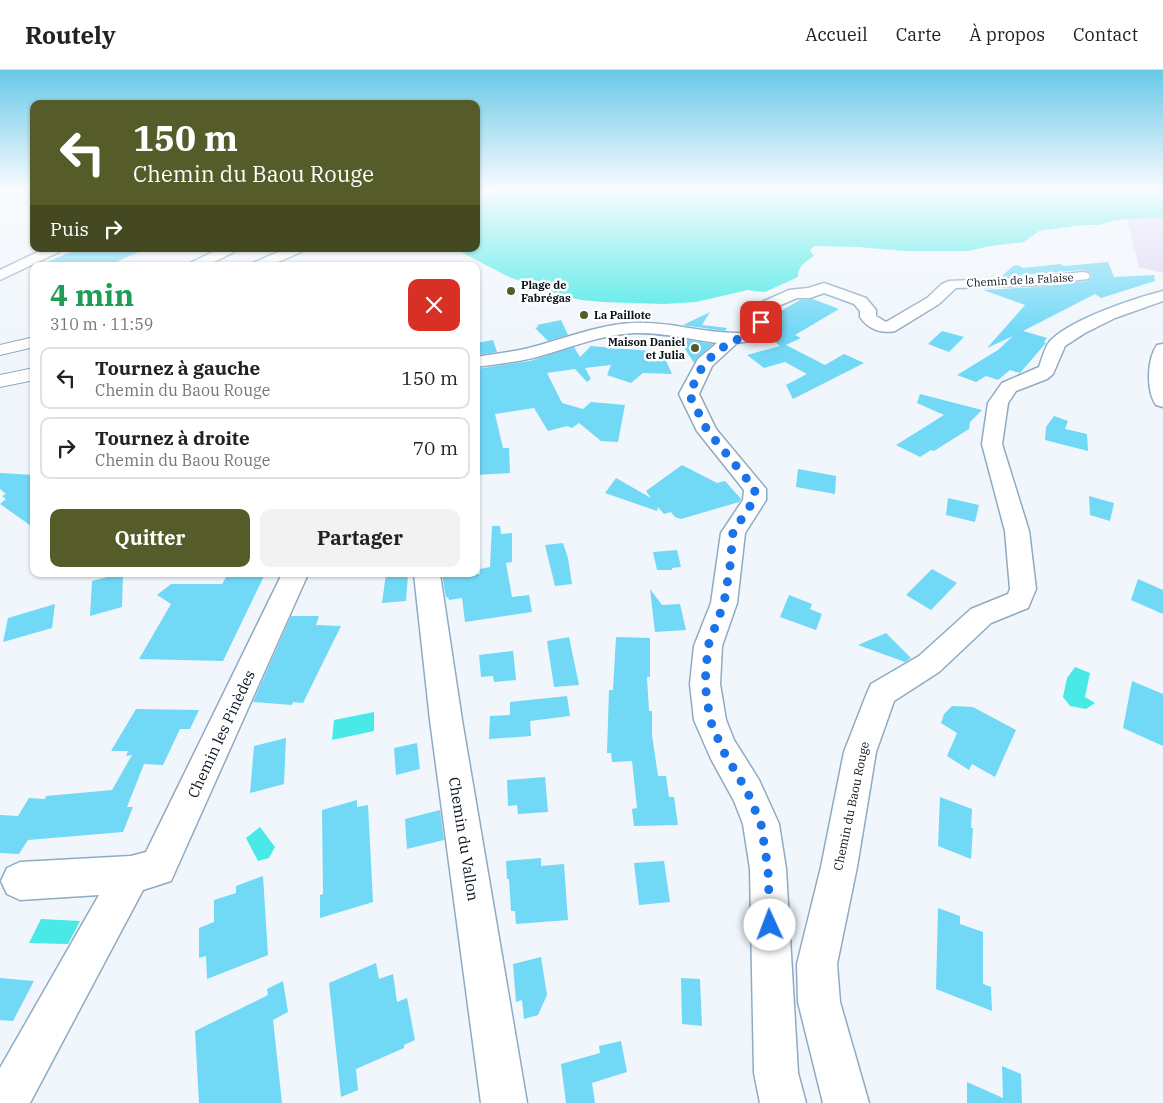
<!DOCTYPE html>
<html lang="fr">
<meta charset="utf-8">
<style>
:root{--surface:#fff;--page:#f2f2f2;--text:#222;--muted:#767676;--line:#e0e0e0;--accent:#555c2a}
body{margin:0;font-family:"IBM Plex Serif",serif;background:var(--page);color:var(--text);height:100vh;display:flex;flex-direction:column;font-size:19px;white-space:nowrap}
*{box-sizing:border-box;margin:0}
p{font-size:16px;color:var(--muted)}
.icon{flex:none;width:28px;height:28px;fill:none;stroke:currentColor;stroke-width:2;stroke-linecap:round;stroke-linejoin:round}
.map{position:relative;flex:1;overflow:hidden}
.details{position:absolute;left:30px;top:192px;width:450px;height:315px;display:flex;flex-direction:column;background:var(--surface);border-radius:10px;box-shadow:0 1px 4px #0004}
.details>*{flex:none}
.hud{position:absolute;left:30px;top:30px;width:450px;height:152px;border-radius:10px;box-shadow:0 1px 4px #0004;background:#555c2a;color:#fff;overflow:hidden}
.pin{position:absolute;display:grid;place-items:center;width:42px;height:42px;color:#fff;margin:-21px;border-radius:10px;box-shadow:0 2px 8px #0006}
.me{position:absolute;width:55px;margin:-28px;rotate:358deg;stroke-linejoin:round;filter:drop-shadow(0 0 4px #0008)}
.turn{display:flex;align-items:center;gap:18px;height:105px;padding:0 20px;font-size:22px}
.turn .icon{width:65px;height:65px;stroke-width:2.5}
.turn b{display:block;font-size:35px;line-height:42px}
.then{display:flex;align-items:center;height:48px;padding:0 20px;background:#0003;gap:10px;font-size:19px}
.round{display:grid;place-items:center;flex:none;width:52px;height:52px;border-radius:10px;background:var(--page)}
.headline{display:flex;align-items:center;justify-content:space-between;height:85px;padding:0 20px}
h1{font-size:30px;font-weight:700;line-height:38px;color:#1e9e55}
.button{display:flex;gap:10px;margin-top:auto;padding:10px 20px}
.button a{flex:1;height:58px;border-radius:10px;background:var(--accent);color:#fff;font-size:20px;font-weight:700;line-height:58px;text-align:center}
.button a+a{background:var(--page);color:var(--text)}
ul{padding:0;list-style:none}
li{display:flex;align-items:center;gap:15px;height:62px;margin:0 10px 8px;padding:0 10px;border:2px solid var(--line);border-radius:10px}
li div{flex:1}
li b{display:block;font-size:19px}
li em{font-style:normal}
header{display:flex;align-items:center;gap:30px;box-sizing:border-box;height:70px;padding:0 25px;background:var(--surface);border-bottom:1px solid var(--line)}
header strong{font-size:24px}
nav{display:flex;gap:28px;margin-inline-start:auto;font-size:18px}
.map>svg:first-child{display:block}
.green{fill:#dcd5f4}
.water{fill:#48e9e6}
.building{fill:#71d8f5}
.lines{fill:none;stroke-linecap:round;stroke-linejoin:round}
.street-casing{stroke:#8eabc3;stroke-width:3}
.secondary-casing{stroke:#8eabc3;stroke-width:2}
.street{fill:#fff;fill-rule:evenodd}
.secondary{fill:#fff;fill-rule:evenodd}
.route{stroke:#1a73e8;stroke-width:9;stroke-dasharray:0 16.2}
.poi-dot{fill:#555c2a;stroke:#fff;stroke-width:2}
.labels{text-anchor:middle;dominant-baseline:central;stroke-width:5;stroke-linejoin:round;paint-order:stroke}
.far-street-label{font-size:11px;fill:#09131c;stroke:#fff}
.far-poi-label{font-size:11px;font-weight:bold;fill:#09131c;stroke:#fff;text-anchor:start}
.street-label{font-size:12px;fill:#09131c;stroke:#fff}
.near-street-label{font-size:15px;fill:#09131c;stroke:#fff}
</style>
<header>
<strong>Routely</strong>
<nav><a>Accueil</a><a>Carte</a><a>À propos</a><a>Contact</a></nav>
</header>
<div class="map">
<svg width="1163" height="1033" viewBox="0 0 1163 1033">
<rect width="100%" height="100%" fill="#f0f6fc"/>
<polygon class="green" points="1163,148 1163,203 1139,197 1127,149"/>
<g class="water">
<path d="M504,120H1163V148L1127,149L1112,151L1100,155H1083L1039,161L1024,172L990,176L969,181H905L857,177L814,176L810,180L814,186C805,192 798,196 798,207L765,222L748,220L696,232L663,234L603,232L581,230L543,220L507,206L459,181L457,179H476V132L493,123Z"/>
<polygon points="1075,597 1090,603 1085,627 1095,633 1086,639 1070,636 1063,627 1067,608"/>
<polygon points="374,642 374,661 332,670 334,650"/>
<polygon points="260,757 275,777 269,788 258,791 246,768"/>
<polygon points="41,849 80,851 68,874 29,873"/>
</g>
<g class="building">
<polygon points="78,179 145,179 108,196 38,196"/>
<polygon points="1108,192 1114,207 1154,205 1155,211 1101,228 1095,224 1023,261 1047,268 1044,272 1046,273 1020,303 1010,300 998,310 986,306 976,312 957,305 998,280 1013,266 987,278 1025,235 983,220 1037,217 1088,211 1092,207 1090,202 1083,200 1001,207 1013,196 1018,195 1023,198 1060,194 1064,196"/>
<polygon points="813,229 839,239 795,265 801,268 786,275 825,295 844,284 864,293 793,329 786,315 807,304 785,292 764,298 747,285 780,276 762,262 779,245 779,242 800,230"/>
<polygon points="710,242 702,255 727,258 725,261 683,255"/>
<polygon points="561,250 568,265 548,271 535,258 538,257 537,255"/>
<polygon points="942,261 964,267 949,282 928,274"/>
<polygon points="678,268 706,273 713,274 697,288 694,293"/>
<polygon points="493,270 497,282 476,285 476,273"/>
<polygon points="591,276 662,282 672,304 643,303 631,313 607,305 611,295 585,298 591,309 587,312 575,299 547,303 562,333 583,339 591,332 625,335 618,372 601,371 579,353 572,358 567,356 548,361 534,338 495,344 503,378 509,378 510,403 476,405 476,299 530,291 574,277 580,287"/>
<polygon points="920,324 982,340 970,352 969,359 934,381 931,380 920,387 896,375 944,345 917,333"/>
<polygon points="1054,346 1068,351 1065,359 1087,364 1088,381 1045,370 1046,357"/>
<polygon points="682,395 717,413 725,411 741,429 739,432 681,449 675,447 671,442 664,444 658,437 657,441 605,423 616,408 651,428 646,421"/>
<polygon points="798,399 836,406 835,424 796,417"/>
<polygon points="0,403 34,405 34,458 0,434 6,429 2,426 6,424 0,419"/>
<polygon points="1089,426 1114,433 1110,451 1090,445"/>
<polygon points="948,428 979,435 975,452 946,445"/>
<polygon points="492,456 500,456 501,464 512,463 512,492 506,493 512,527 529,525 532,542 465,552 462,528 449,530 448,527 446,528 442,504 480,504 480,499 490,497"/>
<polygon points="563,473 568,488 572,514 555,516 545,475"/>
<polygon points="677,480 681,497 672,498 672,500 657,500 653,482"/>
<polygon points="932,499 957,513 931,540 906,525"/>
<polygon points="119,504 123,504 122,537 90,546 92,511"/>
<polygon points="228,504 265,504 223,591 139,589 171,534 157,525 171,514 222,514"/>
<polygon points="386,504 408,504 406,531 382,533"/>
<polygon points="1138,509 1163,520 1163,544 1131,530"/>
<polygon points="650,519 662,535 680,534 686,560 655,562"/>
<polygon points="789,525 812,534 810,539 822,544 816,560 780,547"/>
<polygon points="55,534 52,558 3,572 8,548"/>
<polygon points="291,546 319,546 316,555 341,556 303,633 293,632 292,635 253,632"/>
<polygon points="886,563 911,588 905,592 858,575"/>
<polygon points="569,567 579,615 554,617 547,571"/>
<polygon points="616,567 650,568 650,607 647,607 649,641 652,641 652,665 658,706 666,706 669,727 674,727 678,755 634,756 632,739 637,738 632,691 612,692 611,683 607,683 609,620 613,620"/>
<polygon points="513,581 516,610 494,612 493,606 481,607 479,585"/>
<polygon points="1132,611 1163,624 1163,676 1123,658"/>
<polygon points="567,626 570,646 530,651 531,666 489,669 490,646 510,645 510,632"/>
<polygon points="952,636 973,637 1016,660 995,707 972,694 969,700 947,686 957,663 941,653 944,644"/>
<polygon points="136,639 199,640 190,659 180,659 163,695 144,694 127,737 133,737 123,762 28,770 19,784 0,783 0,745 18,746 29,728 45,729 46,726 112,720 132,685 126,686 128,681 111,681"/>
<polygon points="286,668 284,714 250,723 254,676"/>
<polygon points="417,673 420,699 396,705 394,678"/>
<polygon points="545,707 548,742 518,744 517,735 508,736 507,710"/>
<polygon points="940,727 972,739 971,758 973,758 971,789 938,776"/>
<polygon points="357,730 357,737 368,735 373,832 320,848 320,825 323,824 322,740"/>
<polygon points="440,740 444,770 407,779 405,749"/>
<polygon points="541,788 541,796 564,794 568,850 516,854 515,841 511,841 509,809 507,809 506,791"/>
<polygon points="664,791 670,832 639,835 634,793"/>
<polygon points="263,806 268,885 207,909 206,886 199,888 199,858 214,852 214,830 236,823 236,816"/>
<polygon points="938,838 960,846 960,854 983,862 983,914 991,917 992,941 936,919"/>
<polygon points="541,887 547,925 538,945 524,949 522,930 516,932 513,894"/>
<polygon points="376,893 379,909 393,904 397,932 407,928 415,970 404,975 404,978 356,999 358,1020 341,1027 329,913"/>
<polygon points="0,908 34,911 13,951 0,950"/>
<polygon points="681,908 700,909 702,956 682,954"/>
<polygon points="283,911 288,942 273,950 282,1033 199,1033 195,961 268,925 267,919"/>
<polygon points="621,971 627,1002 592,1013 595,1033 566,1033 561,994 600,983 599,976"/>
<polygon points="1002,996 1021,1004 1022,1033 967,1033 967,1012 1003,1028"/>
</g>
<g class="lines">
<g class="street-casing">
<g id="street">
<polygon points="44,179 61,179 59,182 0,210 0,200"/>
<polygon points="219,179 236,179 234,182 206,196 188,196 190,193"/>
<polygon points="285,179 303,179 301,182 269,196 251,196 253,193"/>
<path d="M1083,202L1088,203L1090,206L1088,209L1037,215L956,218L939,234L895,261C881,264 868,259 860,247V241L854,234L824,223L810,228H797L776,237L778,244L760,261L756,270L737,273L712,296L699,324L716,359L766,419V430L745,463L737,533L722,576L720,614L726,650L734,670L759,710L779,754L786,799L798,1003L806,1033H760L754,1003L750,799L743,754L734,731L711,689L694,650L690,614L694,576L711,533L721,463L743,430L744,420L697,361L679,324L698,289L717,273C690,269 661,262 634,263C600,265 569,278 537,287C517,292 497,294 476,297V287C494,284 512,282 529,278C563,269 597,255 632,253C669,251 705,264 742,263L746,255L762,243L760,235L762,232L789,220L808,218L824,213L866,228L876,240V246L886,252L927,228L942,214L949,211L1037,207Z"/>
<path d="M1163,221V231L1115,248L1085,263L1065,276L1053,304L1047,309L1016,321L1008,333L1002,374L1029,461L1036,519L1028,538L991,553L939,602L894,631L876,682L857,797L837,894L840,932L869,1033H823L798,932L797,894L821,797L844,682L867,623L871,614L919,586L971,539L1008,524L1010,519L1005,461L982,374L988,333L1002,313L1039,297C1042,289 1045,275 1052,269C1075,248 1132,229 1163,221Z"/>
<path d="M1163,274V337L1156,335C1146,321 1147,289 1157,275Z"/>
<polygon points="282,504 308,504 171,811 143,820 30,1033 0,1033 0,998 99,825 20,830 7,824 1,811 7,798 20,792 131,786 146,782"/>
<polygon points="414,504 440,504 462,650 527,1033 481,1033 430,650"/>
</g>
</g>
<g class="secondary-casing">
<g id="secondary">
<polygon points="34,267 34,277 0,285 0,275"/>
<polygon points="34,298 34,310 0,317 0,305"/>
</g>
</g>
<use href="#street" class="street"/>
<use href="#secondary" class="secondary"/>
</g>
<linearGradient id="sky" x2="0" y2="1"><stop stop-color="#68c9e7"/><stop offset="0.45" stop-color="#f8fbfe"/><stop offset="1" stop-color="#f8fbfe" stop-opacity="0"/></linearGradient>
<rect width="1163" height="264" fill="url(#sky)"/>
<g class="lines">
<polyline class="route" points="761,252 752,259 750,266 745,269 732,270 704,293 689,324 707,360 755,419 754,430 733,462 730,496 724,533 708,576 705,614 710,650 716,664 722,679 747,721 761,754 768,799 770,855"/>
</g>
<g class="poi-dot">
<circle cx="511" cy="221" r="5"/>
<circle cx="584" cy="245" r="5"/>
<circle cx="695" cy="278" r="5"/>
</g>
<g class="labels">
<g class="far-street-label">
<text transform="translate(1020 210) rotate(-3)">Chemin de la Falaise</text>
</g>
<g class="far-poi-label">
<text x="521" y="215">Plage de<tspan x="521" dy="13">Fabrégas</tspan></text>
<text x="594" y="245">La Paillote</text>
<text x="685" y="272" text-anchor="end">Maison Daniel<tspan x="685" dy="13">et Julia</tspan></text>
</g>
<g class="street-label">
<text transform="translate(851 736) rotate(-78)">Chemin du Baou Rouge</text>
</g>
<g class="near-street-label">
<text transform="translate(221 664) rotate(-65)">Chemin les Pinèdes</text>
<text transform="translate(464 769) rotate(81)">Chemin du Vallon</text>
</g>
</g>
</svg>
<div class="pin" style="left:761px;top:252px;background:#d93025"><svg class="icon" aria-label="arrive" viewBox="0 0 24 24"><path d="M6 21V4h12l-3 4 3 4H6"/></svg></div>
<svg class="me" style="left:770px;top:855px" viewBox="-20 -20 40 40"><circle r="19" fill="#fff"/><path d="M0-13L10 11 0 6-10 11z" fill="#1a73e8"/></svg>
<div class="hud">
<div class="turn"><svg class="icon" aria-label="left" viewBox="0 0 24 24"><path d="M17 20v-9H6M10 6l-5 5 5 5"/></svg><div><b>150 m</b>Chemin du Baou Rouge</div></div>
<div class="then">Puis<svg class="icon" aria-label="right" viewBox="0 0 24 24"><path d="M7 20v-9h11M14 6l5 5-5 5"/></svg></div>
</div>
<section class="details">
<div class="headline"><div><h1>4 min</h1><p>310 m · 11:59</p></div><a class="round" style="background:#d93025;color:#fff"><svg class="icon" aria-label="close" viewBox="0 0 24 24"><path d="M6 6l12 12M18 6L6 18"/></svg></a></div>
<ul>
<li><svg class="icon" aria-label="left" viewBox="0 0 24 24"><path d="M17 20v-9H6M10 6l-5 5 5 5"/></svg><div><b>Tournez à gauche</b><p>Chemin du Baou Rouge</p></div><em>150 m</em></li>
<li><svg class="icon" aria-label="right" viewBox="0 0 24 24"><path d="M7 20v-9h11M14 6l5 5-5 5"/></svg><div><b>Tournez à droite</b><p>Chemin du Baou Rouge</p></div><em>70 m</em></li>
</ul>
<div class="button"><a>Quitter</a><a>Partager</a></div>
</section>
</div>
